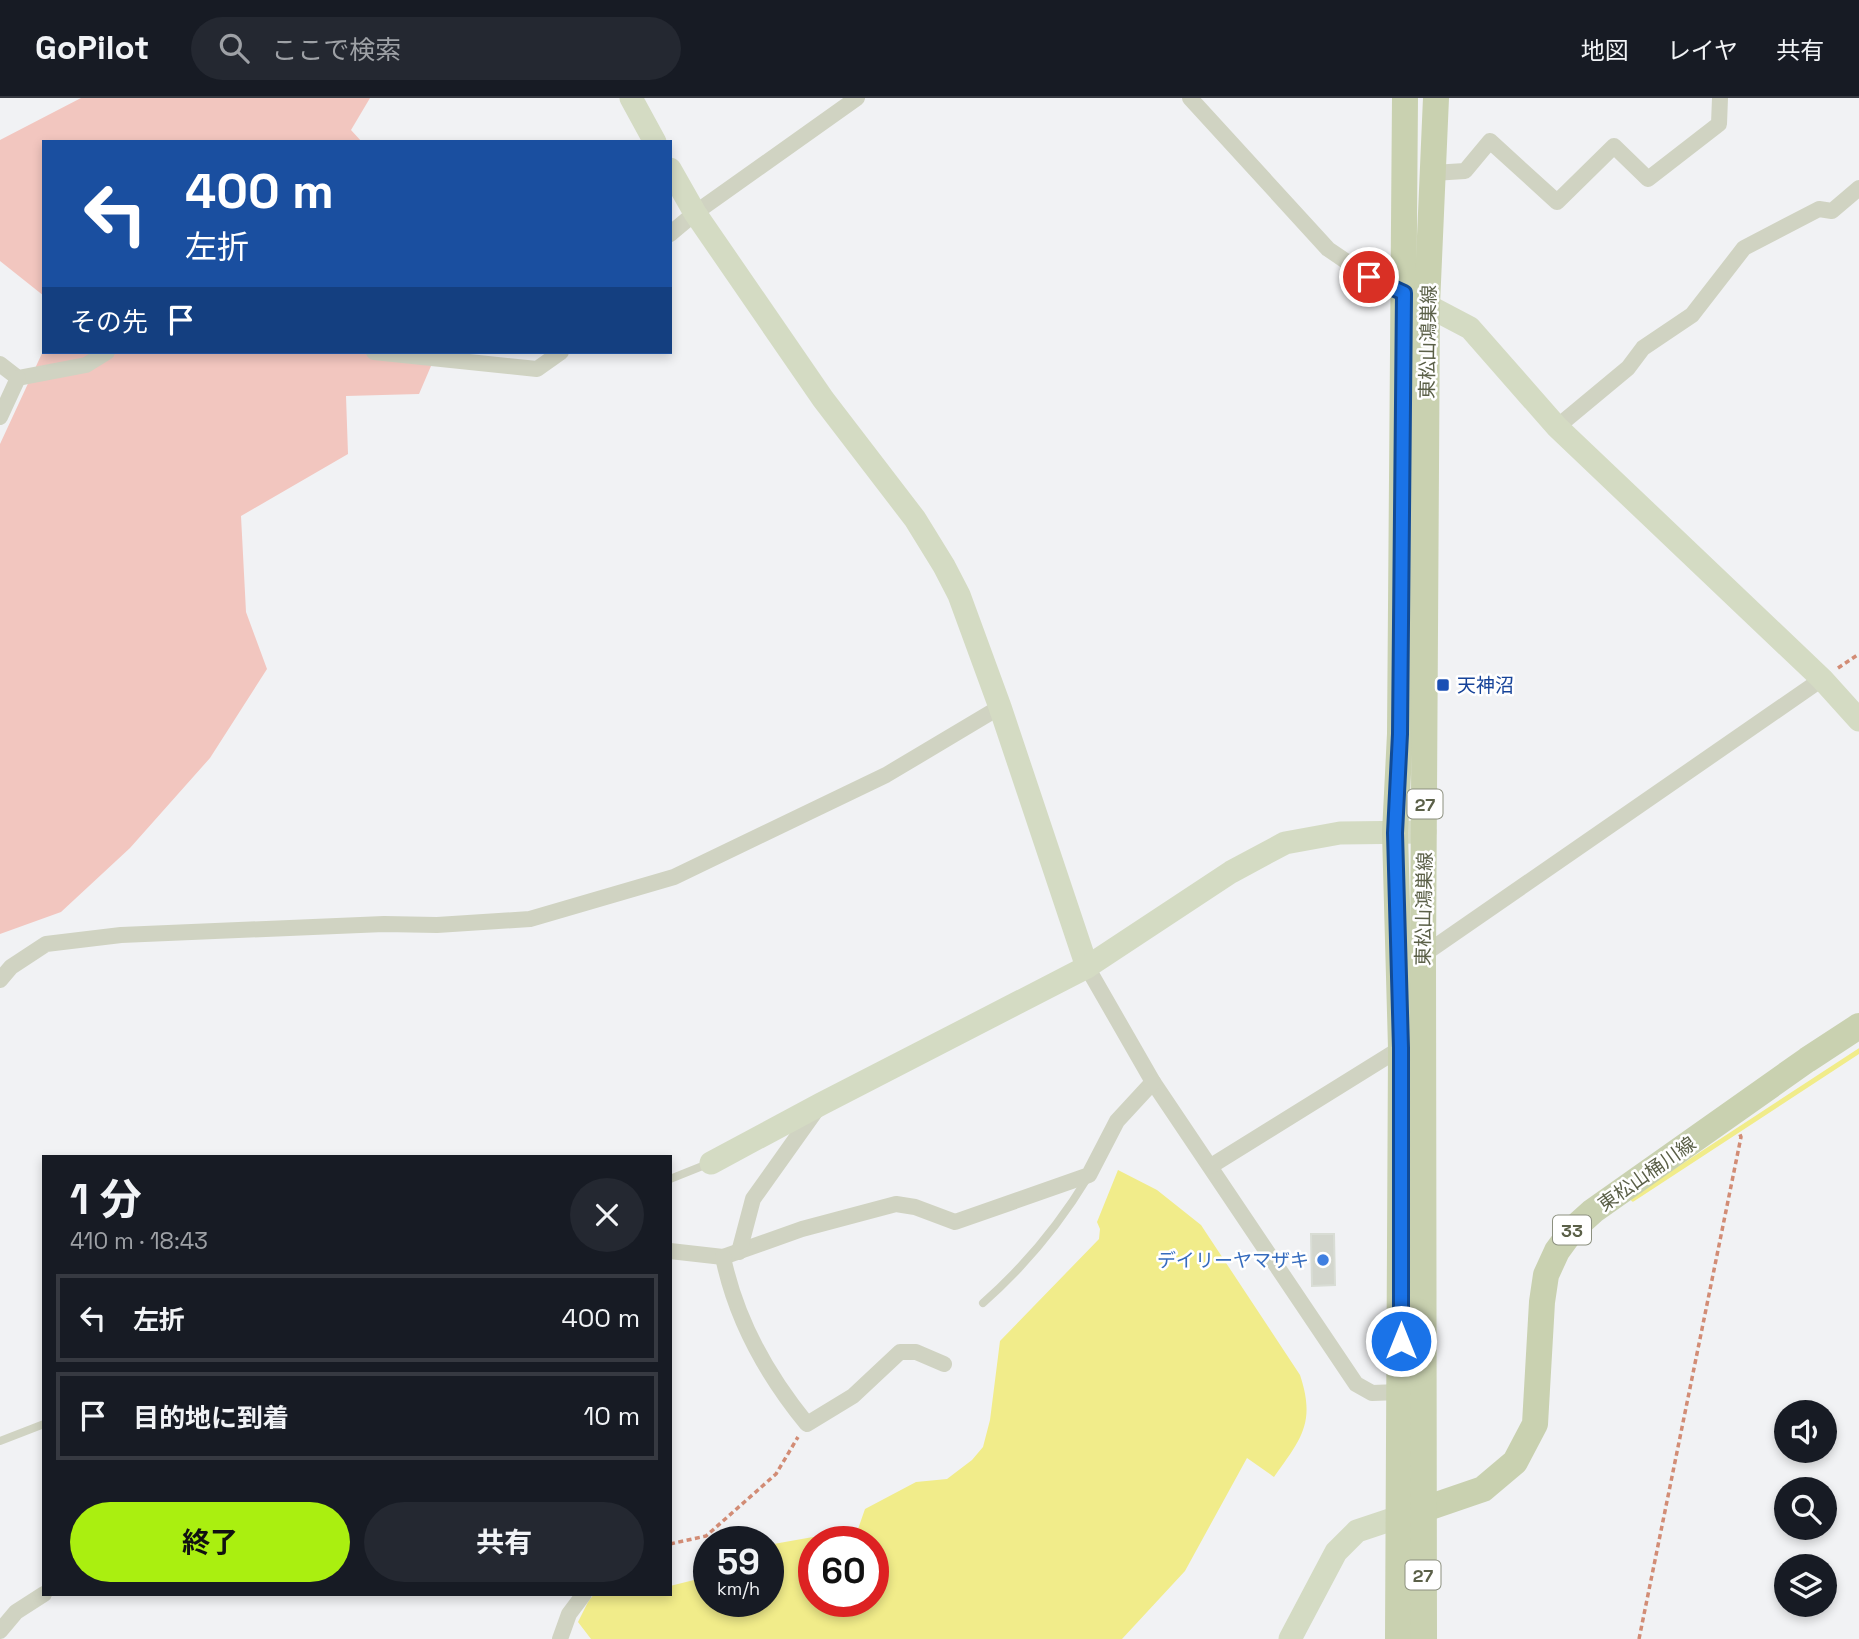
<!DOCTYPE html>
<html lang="ja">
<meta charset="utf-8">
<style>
:root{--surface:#171b24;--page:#242831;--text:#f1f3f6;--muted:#9ea1a6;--line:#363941;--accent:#aaef10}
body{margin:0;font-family:"Space Grotesk","Noto Sans JP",sans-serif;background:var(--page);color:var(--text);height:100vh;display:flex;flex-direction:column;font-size:26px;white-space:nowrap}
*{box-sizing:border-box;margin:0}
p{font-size:23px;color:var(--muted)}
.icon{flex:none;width:38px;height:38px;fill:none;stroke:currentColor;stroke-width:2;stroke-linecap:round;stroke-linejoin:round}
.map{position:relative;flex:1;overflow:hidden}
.side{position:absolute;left:42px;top:1057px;width:630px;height:441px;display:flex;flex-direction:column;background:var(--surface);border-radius:0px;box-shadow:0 4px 10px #0003}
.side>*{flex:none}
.top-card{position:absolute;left:42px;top:42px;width:630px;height:214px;border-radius:0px;box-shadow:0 4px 10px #0003;background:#1a4fa0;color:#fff;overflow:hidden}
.tools{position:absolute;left:1774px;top:1302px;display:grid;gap:14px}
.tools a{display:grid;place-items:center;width:63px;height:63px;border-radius:50%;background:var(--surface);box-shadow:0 4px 10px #0003;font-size:35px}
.speed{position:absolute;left:693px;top:1428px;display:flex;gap:14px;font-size:35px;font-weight:700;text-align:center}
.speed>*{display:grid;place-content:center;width:91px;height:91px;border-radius:50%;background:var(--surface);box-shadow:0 4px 10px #0003;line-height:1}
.speed small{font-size:18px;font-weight:400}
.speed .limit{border:10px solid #d22;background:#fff;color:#111}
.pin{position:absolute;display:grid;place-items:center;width:60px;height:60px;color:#fff;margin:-30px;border:4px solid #fff;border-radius:50%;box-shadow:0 2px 7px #0007}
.me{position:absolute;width:77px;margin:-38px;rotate:0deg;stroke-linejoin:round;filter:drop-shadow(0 0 5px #0008)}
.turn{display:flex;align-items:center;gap:24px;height:147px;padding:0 28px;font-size:32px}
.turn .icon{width:91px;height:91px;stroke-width:2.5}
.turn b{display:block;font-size:49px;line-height:60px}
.then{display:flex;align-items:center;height:66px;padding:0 28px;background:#0003;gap:14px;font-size:26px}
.round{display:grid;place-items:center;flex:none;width:74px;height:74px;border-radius:37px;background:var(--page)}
.summary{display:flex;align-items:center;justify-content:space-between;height:119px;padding:0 28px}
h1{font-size:42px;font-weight:700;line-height:52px}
.primary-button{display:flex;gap:14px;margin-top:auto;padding:14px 28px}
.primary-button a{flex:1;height:80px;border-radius:42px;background:var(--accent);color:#111;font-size:28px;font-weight:700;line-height:80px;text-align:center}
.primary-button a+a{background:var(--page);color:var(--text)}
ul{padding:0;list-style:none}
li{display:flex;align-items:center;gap:21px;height:88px;margin:0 14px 10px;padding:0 14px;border:4px solid var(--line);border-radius:0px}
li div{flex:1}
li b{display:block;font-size:26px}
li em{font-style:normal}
header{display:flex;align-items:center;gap:42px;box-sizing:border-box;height:98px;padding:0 35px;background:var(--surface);border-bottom:2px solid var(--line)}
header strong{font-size:33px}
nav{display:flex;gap:38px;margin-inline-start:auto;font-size:24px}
.search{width:490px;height:63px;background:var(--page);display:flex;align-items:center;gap:18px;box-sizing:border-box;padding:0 24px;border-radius:38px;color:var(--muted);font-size:26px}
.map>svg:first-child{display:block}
.green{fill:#f2c6bf}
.water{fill:#f1ec8a;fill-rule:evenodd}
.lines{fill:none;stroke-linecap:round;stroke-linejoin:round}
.stream{stroke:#f1ec8a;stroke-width:5}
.building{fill:#d3d6cd;stroke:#d9ddd5;stroke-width:2}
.path{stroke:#d28c75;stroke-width:3.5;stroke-dasharray:5 3.5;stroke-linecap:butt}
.lane{stroke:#d0d3c2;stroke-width:8}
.street{stroke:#d0d3c2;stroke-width:16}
.secondary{stroke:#d4dbc3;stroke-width:23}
.primary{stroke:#c9d1b0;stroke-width:26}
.route-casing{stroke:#114b97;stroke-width:18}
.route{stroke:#1a73e8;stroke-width:12}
.transit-dot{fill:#1a4fb4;stroke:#fff;stroke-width:2.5}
.shop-dot{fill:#3f7fe0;stroke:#fff;stroke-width:2.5}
.labels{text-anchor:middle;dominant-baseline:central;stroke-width:5;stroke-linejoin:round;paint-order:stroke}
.shield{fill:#fff;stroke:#8c907f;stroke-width:2}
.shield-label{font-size:18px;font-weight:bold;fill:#5b6048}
.street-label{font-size:19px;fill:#5b6048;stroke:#fff}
.transit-label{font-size:19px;fill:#164399;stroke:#fff;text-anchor:start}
.shop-label{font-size:19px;fill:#366cbe;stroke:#fff;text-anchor:end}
</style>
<header>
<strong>GoPilot</strong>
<div class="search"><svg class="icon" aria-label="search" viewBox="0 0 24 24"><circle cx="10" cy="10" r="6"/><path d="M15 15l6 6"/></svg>ここで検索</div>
<nav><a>地図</a><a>レイヤ</a><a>共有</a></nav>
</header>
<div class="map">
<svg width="1859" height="1541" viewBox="0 0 1859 1541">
<rect width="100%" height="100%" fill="#f1f2f4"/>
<g class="green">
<polygon points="81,0 370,0 351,32 362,44 44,44 44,198 0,163 0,42"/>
<polygon points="44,251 44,254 437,254 419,296 346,298 348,356 241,418 246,514 267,571 210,660 130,750 61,814 0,836 0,346"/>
</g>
<path class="water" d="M1118,1072L1157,1092L1201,1127L1300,1277C1316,1325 1301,1341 1274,1379L1247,1360L1185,1473L1122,1541H591L578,1524L588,1504L594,1496H670V1488L694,1482L709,1473V1503H768V1447L813,1439L831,1443L858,1431L865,1411L916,1384L947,1381L972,1362L983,1349L990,1322L1000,1243L1099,1141L1100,1131L1097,1124ZM814,1444H873V1503H814Z"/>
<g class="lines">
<polyline class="stream" points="1633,1101 1859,953"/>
</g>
<polygon class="building" points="1311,1136 1334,1136 1335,1187 1312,1188"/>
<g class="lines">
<g class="path">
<polyline points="1838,570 1859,556"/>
<polyline points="670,1446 706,1438 776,1376 798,1339"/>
<polyline points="1639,1541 1741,1039 1739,1034"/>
</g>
<g class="lane">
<polyline points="670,1081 710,1065"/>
<path d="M983,1205C1025,1168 1059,1127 1088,1079"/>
<polyline points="0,1343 44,1326"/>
</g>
<g class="street">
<polyline points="1190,0 1328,151 1369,179 1404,195"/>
<polyline points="1433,75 1465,73 1490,43 1557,104 1614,48 1648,81 1719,26 1720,0"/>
<polyline points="670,136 695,115 857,0"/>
<polyline points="374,254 537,271 561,254"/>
<polyline points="0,266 18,280 86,267 107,254"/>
<polyline points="0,319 18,280"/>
<polyline points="1557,329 1628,270 1643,250 1692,217 1744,150 1819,111 1832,113 1859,90"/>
<polyline points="1423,857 1822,581"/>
<polyline points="1087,869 1153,984 1356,1286 1372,1295 1400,1294"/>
<polyline points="0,882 11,869 46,846 121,837 384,826 437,827 530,821 674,779 886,677 1000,609"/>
<polyline points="1211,1068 1401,950"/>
<polyline points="670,1153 723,1159 802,1131 896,1106 915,1109 955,1124 1089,1077 1117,1023 1153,984"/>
<polyline points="739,1154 753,1101 817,1011"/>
<path d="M723,1159C736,1222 766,1276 807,1326L853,1298L900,1254H916L944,1266"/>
<polyline points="0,1533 16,1514 44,1496"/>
<polyline points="560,1541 569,1516 584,1496"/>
</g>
<g class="secondary">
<polyline points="631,0 655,44"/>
<polyline points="670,71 695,115 823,301 915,421 944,468 959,497 1000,609 1087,869"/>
<polyline points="1413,200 1470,230 1557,329 1822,581 1859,622"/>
<polyline points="711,1065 821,1006 1087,869 1231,774 1285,745 1340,735 1425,734"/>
<polyline points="1290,1541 1336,1454 1357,1433 1399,1419"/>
</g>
<g class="primary">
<polyline points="1407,1417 1483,1391 1515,1364 1535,1326 1542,1204 1546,1177 1557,1153 1573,1131 1593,1113 1807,962 1859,928"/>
<polyline points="1398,1541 1401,950 1395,735 1400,636 1405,0"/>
<polyline points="1424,1541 1423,857 1427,207 1436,0"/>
</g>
</g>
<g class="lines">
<g class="route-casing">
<polyline id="route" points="1369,179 1404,195 1400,636 1395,735 1401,950 1401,1243"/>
</g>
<use href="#route" class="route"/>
</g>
<rect class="transit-dot" x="1436" y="580" width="14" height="14" rx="3.5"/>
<circle class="shop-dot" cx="1323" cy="1162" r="7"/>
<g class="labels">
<g class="shield">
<rect x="1407.5" y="691.5" width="35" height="29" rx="5"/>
<rect x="1553" y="1117.5" width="38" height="29" rx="5"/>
<rect x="1405.5" y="1462.5" width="35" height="29" rx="5"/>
</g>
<g class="shield-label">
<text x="1425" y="706">27</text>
<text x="1572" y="1132">33</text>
<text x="1423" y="1477">27</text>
</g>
<g class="street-label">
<text transform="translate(1428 244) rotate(-89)">東松山鴻巣線</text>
<text transform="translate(1424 811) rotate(-89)">東松山鴻巣線</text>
<text transform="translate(1647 1076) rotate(-35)">東松山桶川線</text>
</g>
<g class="transit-label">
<text x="1457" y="587">天神沼</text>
</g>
<g class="shop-label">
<text x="1309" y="1162">デイリーヤマザキ</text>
</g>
</g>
</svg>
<div class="tools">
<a><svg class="icon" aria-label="sound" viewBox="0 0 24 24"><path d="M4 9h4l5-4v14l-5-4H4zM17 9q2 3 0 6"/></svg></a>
<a><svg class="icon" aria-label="search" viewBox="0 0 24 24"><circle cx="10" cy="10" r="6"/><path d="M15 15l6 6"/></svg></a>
<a><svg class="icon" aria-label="layers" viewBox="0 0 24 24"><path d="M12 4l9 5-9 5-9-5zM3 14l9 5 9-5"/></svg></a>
</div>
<div class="speed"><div>59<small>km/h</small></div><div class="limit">60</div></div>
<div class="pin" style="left:1369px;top:179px;background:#d93025"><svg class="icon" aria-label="arrive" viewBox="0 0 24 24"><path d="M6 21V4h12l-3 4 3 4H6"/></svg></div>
<svg class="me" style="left:1401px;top:1243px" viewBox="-20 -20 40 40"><circle r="17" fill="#1a73e8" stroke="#fff" stroke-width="3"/><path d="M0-11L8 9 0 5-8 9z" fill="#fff"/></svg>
<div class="top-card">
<div class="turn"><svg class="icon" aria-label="left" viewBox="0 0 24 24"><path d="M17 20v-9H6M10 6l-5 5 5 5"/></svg><div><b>400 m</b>左折</div></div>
<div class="then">その先<svg class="icon" aria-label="arrive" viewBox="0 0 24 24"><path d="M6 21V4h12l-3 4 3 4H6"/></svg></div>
</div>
<section class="side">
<div class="summary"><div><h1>1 分</h1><p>410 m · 18:43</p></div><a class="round"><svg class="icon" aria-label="close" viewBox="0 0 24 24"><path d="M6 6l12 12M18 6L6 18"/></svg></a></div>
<ul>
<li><svg class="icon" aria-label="left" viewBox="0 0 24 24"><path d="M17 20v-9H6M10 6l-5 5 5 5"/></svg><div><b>左折</b></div><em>400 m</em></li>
<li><svg class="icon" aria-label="arrive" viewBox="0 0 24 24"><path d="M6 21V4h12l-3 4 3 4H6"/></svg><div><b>目的地に到着</b></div><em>10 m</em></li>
</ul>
<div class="primary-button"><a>終了</a><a>共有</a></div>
</section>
</div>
